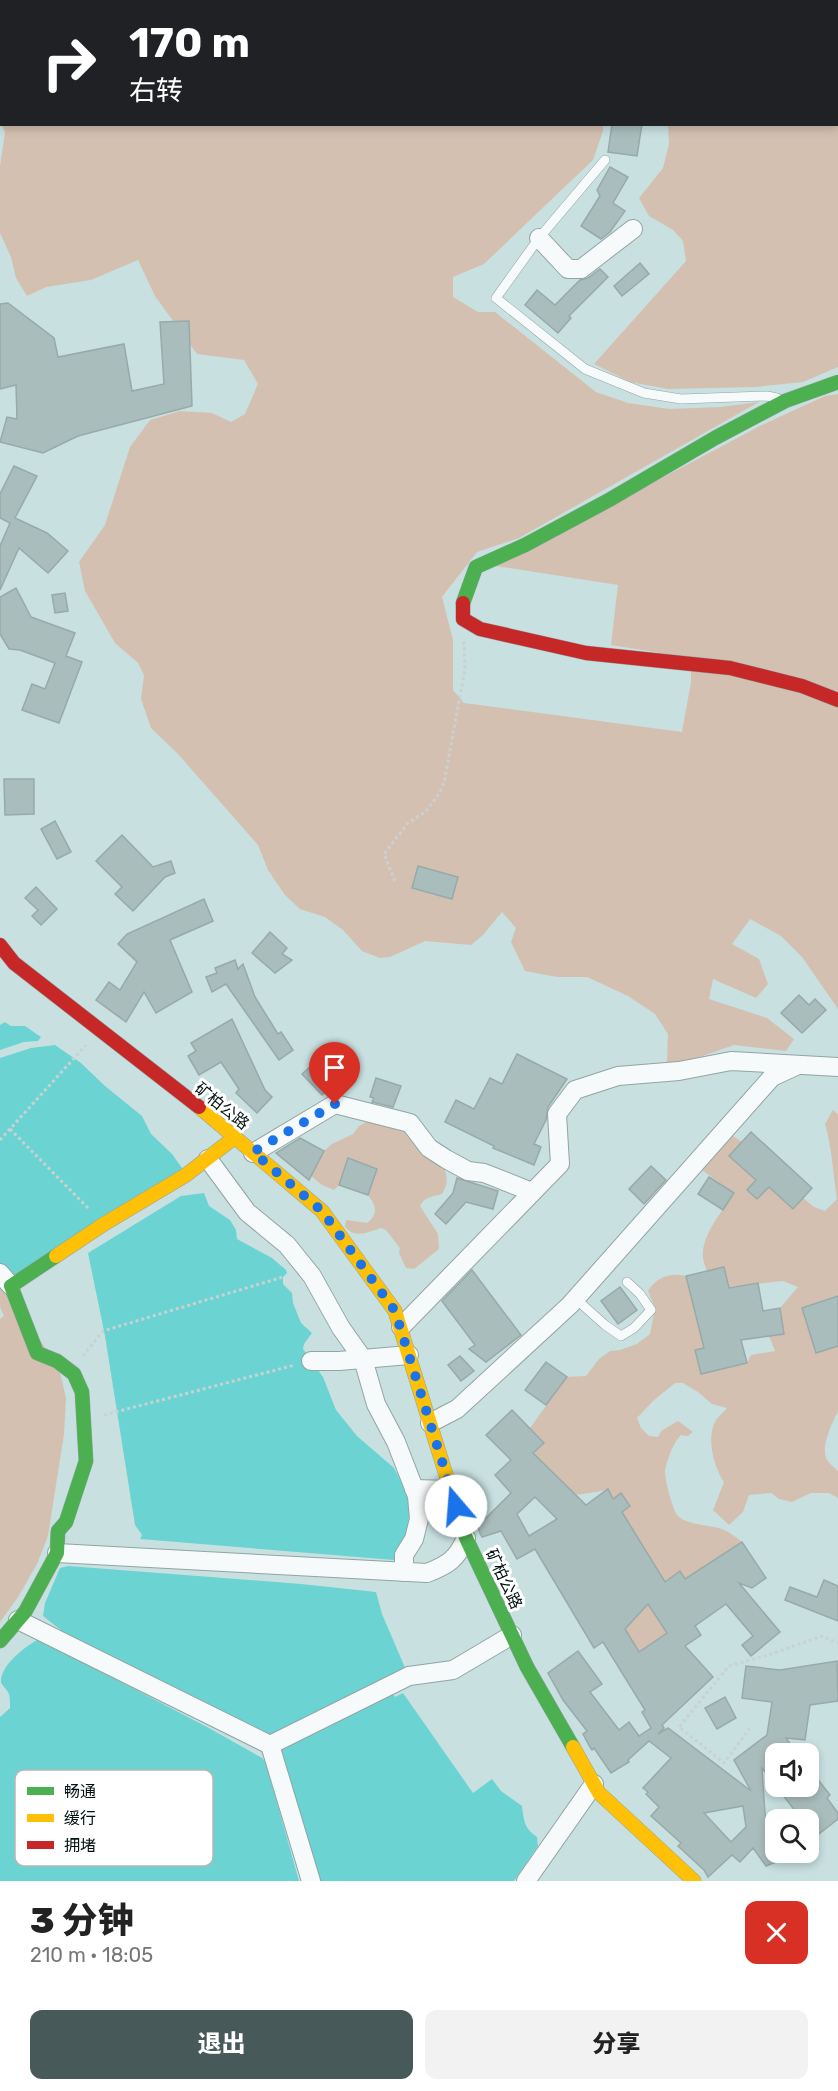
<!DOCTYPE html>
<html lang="zh">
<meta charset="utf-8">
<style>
:root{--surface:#fff;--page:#f2f2f2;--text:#222;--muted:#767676;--accent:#475959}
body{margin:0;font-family:Rubik,"Noto Sans SC",sans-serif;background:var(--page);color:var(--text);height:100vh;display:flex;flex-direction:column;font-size:22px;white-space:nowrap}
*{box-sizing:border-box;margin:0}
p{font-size:20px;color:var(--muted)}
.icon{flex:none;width:33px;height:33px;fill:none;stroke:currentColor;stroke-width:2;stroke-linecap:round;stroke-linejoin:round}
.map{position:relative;height:1881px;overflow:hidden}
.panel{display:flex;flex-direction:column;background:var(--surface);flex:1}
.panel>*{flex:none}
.banner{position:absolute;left:0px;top:0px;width:838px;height:126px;box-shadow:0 3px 9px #0003;background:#202124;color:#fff;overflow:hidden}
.buttons{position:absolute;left:765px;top:1743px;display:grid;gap:12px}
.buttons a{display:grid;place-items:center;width:54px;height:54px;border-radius:12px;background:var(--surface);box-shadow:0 3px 9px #0003;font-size:30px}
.pin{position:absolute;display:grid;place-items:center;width:51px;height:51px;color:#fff;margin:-62px -26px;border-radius:50% 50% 50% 0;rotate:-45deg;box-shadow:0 0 6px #0007}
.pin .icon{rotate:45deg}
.me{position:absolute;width:66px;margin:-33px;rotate:342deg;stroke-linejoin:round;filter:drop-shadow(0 0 4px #0008)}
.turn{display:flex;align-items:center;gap:21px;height:126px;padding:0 30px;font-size:27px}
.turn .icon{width:78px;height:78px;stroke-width:2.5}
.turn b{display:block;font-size:42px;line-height:51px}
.round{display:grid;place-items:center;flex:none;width:63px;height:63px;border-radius:12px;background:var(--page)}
.head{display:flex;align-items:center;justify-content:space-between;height:102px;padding:0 30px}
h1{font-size:36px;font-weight:800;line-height:45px}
.button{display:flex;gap:12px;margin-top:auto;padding:12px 30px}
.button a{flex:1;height:69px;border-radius:12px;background:var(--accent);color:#fff;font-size:24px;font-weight:800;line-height:69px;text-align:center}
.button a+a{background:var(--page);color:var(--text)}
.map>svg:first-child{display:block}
.green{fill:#d4c0b0}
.water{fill:#6bd4d3}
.building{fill:#aabdbd;stroke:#97aaaa;stroke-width:1.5;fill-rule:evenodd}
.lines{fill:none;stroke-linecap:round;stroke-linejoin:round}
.lane-casing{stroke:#92a4a4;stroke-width:10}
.street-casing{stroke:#92a4a4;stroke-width:20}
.fast-casing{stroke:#92a4a4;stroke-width:15}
.slow-casing{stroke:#92a4a4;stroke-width:15}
.jam-casing{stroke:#92a4a4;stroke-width:15}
.path{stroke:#cad1d1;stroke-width:3;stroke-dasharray:3 3;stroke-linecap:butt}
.lane{stroke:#f7fafa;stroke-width:9}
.street{stroke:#f7fafa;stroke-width:18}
.fast{stroke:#4caf50;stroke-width:14}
.slow{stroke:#ffc107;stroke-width:14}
.jam{stroke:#c62828;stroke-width:14}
.route{stroke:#1a73e8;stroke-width:10;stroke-dasharray:0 18}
.labels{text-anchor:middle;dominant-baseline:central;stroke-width:6;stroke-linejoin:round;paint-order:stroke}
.street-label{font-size:16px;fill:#021111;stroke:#fff}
.key{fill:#fff;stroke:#b3b8b8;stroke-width:1.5}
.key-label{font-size:16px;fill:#021111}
</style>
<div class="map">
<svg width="838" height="1881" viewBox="0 0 838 1881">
<rect width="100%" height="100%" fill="#c8e0e0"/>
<g class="green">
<polygon points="37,0 838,0 838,367 803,382 756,387 668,389 630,382 594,364 686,261 683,241 673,230 649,216 639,198 663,168 669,144 668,125 837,124 837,2 36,2"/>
<polygon points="1,75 2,124 603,125 603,131 593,160 484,264 453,277 453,297 478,312 495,312 596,392 628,403 669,409 720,407 759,402 519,538 477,552 442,597 453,640 453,690 464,703 682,732 691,682 691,658 611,645 618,585 496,566 760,426 825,396 838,394 838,1009 802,957 781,936 750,919 732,944 759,959 768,984 756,998 713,979 709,999 767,1018 794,1039 786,1051 734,1045 677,1065 667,1062 668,1034 655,1014 628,996 587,977 557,977 525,971 511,942 516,928 502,912 483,935 471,945 425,941 390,957 380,958 362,951 343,930 325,917 300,909 285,895 268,870 258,845 178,754 151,728 141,699 144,675 138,663 115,643 85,591 79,562 105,525 130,447 150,420 180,411 212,413 231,422 245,414 258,384 244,360 197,354 155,296 138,260 91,280 46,287 27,296 16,278 11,257 0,233 0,166 5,132 0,122"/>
<path d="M833,1110L838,1114V1411C832,1424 820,1446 827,1460C830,1464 835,1468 838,1471V1498L829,1493H811L792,1502L779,1499L771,1493L749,1495L743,1512L729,1525L713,1510L724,1482C714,1467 707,1441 714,1424C716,1418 723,1413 727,1408L712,1404L698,1392L683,1383H675L653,1401L637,1418L641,1428L649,1436L658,1437L661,1431L678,1421L693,1432L688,1436L681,1435C674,1441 666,1462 665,1472C665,1480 673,1511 678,1516C686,1525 711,1525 722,1529C729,1532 736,1537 742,1542L685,1579L680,1572L665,1582L667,1633L639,1652L625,1629L660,1591L652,1578L659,1571L622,1512L629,1506L622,1494L613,1499L608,1490L576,1495L548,1467L539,1468L529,1457L544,1443L530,1428L567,1377L586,1376L599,1359L610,1351L620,1350L637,1344L650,1334L655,1308L648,1291C656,1277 671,1272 686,1276L704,1348L695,1350L701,1374L747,1363L751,1355L775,1351L769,1336L784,1334L780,1308L798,1287L783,1281L728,1287L723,1267L707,1271C705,1266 703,1261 703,1257C701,1236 723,1210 734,1193L699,1168L730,1134L742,1142L730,1156L756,1180L747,1190L757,1199L769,1187L793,1209L803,1198L814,1207L825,1211L837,1199C833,1174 832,1147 825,1124Z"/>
<path d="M399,1119L444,1167C448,1179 448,1183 442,1194C433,1197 425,1196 420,1206L438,1234L439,1249L414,1269L406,1268L399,1253L400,1248L386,1230L381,1228C368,1232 356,1239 345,1227L346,1220L367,1223C379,1214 376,1206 368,1195L377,1168L348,1159L339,1185L334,1190L322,1185L311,1176L324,1151L332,1144L353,1134L359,1126L370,1120Z"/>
<polygon points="0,1282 59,1368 66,1398 64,1434 48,1536 37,1564 18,1597 0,1622 0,1319 4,1316 0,1307"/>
</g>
<g class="water">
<polygon points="5,1022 11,1026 25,1026 41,1037 38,1041 24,1042 0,1050 0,1025"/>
<polygon points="55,1045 81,1063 105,1086 142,1116 151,1134 172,1154 185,1172 11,1281 0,1273 0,1058 31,1048"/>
<polygon points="204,1193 209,1206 230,1220 236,1230 237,1239 272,1258 286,1270 287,1273 283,1277 283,1284 292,1293 293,1303 301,1323 312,1333 304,1344 303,1349 323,1377 336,1410 357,1436 394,1468 410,1498 407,1547 394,1560 140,1539 142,1535 135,1525 105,1336 88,1253 181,1196"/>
<polygon points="68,1566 301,1584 376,1592 382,1614 406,1670 272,1739 62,1631 43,1616 45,1603 60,1568"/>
<path d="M39,1639L207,1727L262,1758L266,1763L299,1881H0V1717L10,1708C10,1703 10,1698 9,1694C7,1689 2,1686 1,1682C0,1665 27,1645 39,1639Z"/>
<path d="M391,1690L395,1697L403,1693L473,1793L492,1779L501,1791L522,1806C524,1821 524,1828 537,1837L538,1846L514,1881H317L280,1748Z"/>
</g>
<g class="building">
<polygon points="612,124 642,124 637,156 608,152"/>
<polygon points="610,167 628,177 613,203 625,211 610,232 601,239 581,226 600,196 597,190"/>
<polygon points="640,263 649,274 622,296 614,286"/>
<polygon points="600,269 608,277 569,316 571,318 558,333 525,305 537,290 555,305 580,280 588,278"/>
<polygon points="8,303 54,338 58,357 124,344 132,391 164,384 160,322 189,321 192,406 78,436 43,453 0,442 7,417 17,419 16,385 0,389 0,304"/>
<polygon points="14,466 37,476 15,518 47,533 68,551 48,573 19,548 0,590 0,546 10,523 0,518 0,494"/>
<polygon points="16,588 31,617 75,633 66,656 82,662 59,723 22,710 32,684 45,689 55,663 20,650 9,649 0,634 0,597"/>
<polygon points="65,593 68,611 55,613 52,595"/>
<polygon points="4,779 34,779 34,814 5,815"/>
<polygon points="55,821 71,852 57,859 41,829"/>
<polygon points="122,835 153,867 171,861 175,873 165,877 133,911 115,894 122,887 96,861"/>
<polygon points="418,866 458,877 452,899 412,888"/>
<polygon points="36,887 57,909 41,925 32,916 38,910 25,898"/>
<polygon points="204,899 213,921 170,940 192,992 156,1013 144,992 126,1022 96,1000 109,982 120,990 137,962 118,944 127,934"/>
<polygon points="270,932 287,948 282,954 292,960 275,973 252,953"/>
<polygon points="235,960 238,969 243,964 255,997 278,1034 281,1032 293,1050 279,1060 226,984 212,992 206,977 217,973 215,968"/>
<polygon points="799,995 809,1005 815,999 826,1010 802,1033 781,1013"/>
<polygon points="232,1019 265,1090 272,1097 257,1113 236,1093 239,1089 221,1062 199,1075 188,1056 196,1051 191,1043"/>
<polygon points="517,1054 567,1079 548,1107 546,1120 534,1144 541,1147 534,1165 493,1148 494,1146 445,1122 456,1100 474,1109 490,1078 502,1084"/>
<polygon points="321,1057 341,1078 322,1095 302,1074"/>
<polygon points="376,1078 401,1086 393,1107 372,1102 374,1098 370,1097"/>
<polygon points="751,1132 812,1188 793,1209 769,1187 757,1199 747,1190 756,1180 729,1156"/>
<polygon points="300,1138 324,1151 309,1180 276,1153"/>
<polygon points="348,1158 377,1169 368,1195 339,1185"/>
<polygon points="651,1166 666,1180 644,1204 629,1189"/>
<polygon points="709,1177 734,1193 723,1210 698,1194"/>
<polygon points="457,1178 498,1191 493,1209 466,1202 446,1224 435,1214 453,1193"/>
<polygon points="724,1267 729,1288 758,1283 763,1311 780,1308 784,1334 741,1340 747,1363 701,1374 695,1350 704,1348 686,1276"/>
<polygon points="472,1270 521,1335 486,1362 469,1349 475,1345 442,1301"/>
<polygon points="620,1287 637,1310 618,1324 601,1301"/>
<polygon points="838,1296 838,1346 816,1353 802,1308"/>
<polygon points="460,1356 474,1371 461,1381 448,1365"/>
<polygon points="546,1362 567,1377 546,1405 525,1390"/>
<path d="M512,1410L544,1443L533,1453L586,1505L608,1489L613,1499L621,1493L630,1506L622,1512L665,1582L680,1571L685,1579L742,1542L766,1578L752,1588L739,1583L780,1632L751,1656L742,1645L753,1636L726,1604L695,1626L701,1635L685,1646L713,1677L662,1725L664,1728L658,1734L668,1728L751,1791L734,1760L767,1735L772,1702L742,1698L746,1666L780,1670L837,1661L838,1701L810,1705L805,1740L786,1738L798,1754H776V1785L762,1768L765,1814L776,1840V1862L766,1866L753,1848L740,1862L732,1855L708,1877L704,1870L678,1846L681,1843L651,1816L659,1807L646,1794L648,1792L643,1788L671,1758L649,1741L628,1760L629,1762L611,1773L594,1748L592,1750L590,1747L583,1734L587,1731L563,1700L548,1673L578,1651L602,1684L590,1692L619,1730L629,1722L639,1736L651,1728L642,1712L645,1710L603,1642L594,1648L535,1549L517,1559L501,1531L482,1537L480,1533L476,1521L486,1518L511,1493L495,1475L511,1460L486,1435ZM535,1497L557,1519L529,1536L517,1514ZM648,1604L667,1633L639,1652L625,1629ZM743,1806L746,1827L731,1842L704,1813Z"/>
<polygon points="824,1580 838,1586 838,1621 785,1600 790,1587 817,1597"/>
<polygon points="725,1697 736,1718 717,1729 705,1708"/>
<polygon points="808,1767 830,1795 827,1798 838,1813 838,1819 815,1837 808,1828 808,1820 802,1820 776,1786 808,1786"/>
</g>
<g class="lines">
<g class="lane-casing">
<g id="lane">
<polyline points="605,160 539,238 496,298 585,369 644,393 681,399 767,396 777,398"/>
<polyline points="576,1299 605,1325 621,1336 634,1328 651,1310 640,1294 627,1282"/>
</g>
</g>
<g class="street-casing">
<g id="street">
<polyline points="539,238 568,269 581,269 633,229"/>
<polyline points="253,1153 335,1104 410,1123 429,1148 446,1159 468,1171 484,1173 532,1192"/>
<polyline points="208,1159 247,1212 287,1245 312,1276 341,1328 363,1359 376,1404 396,1442 417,1496 419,1519 414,1539 404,1555 404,1572"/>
<polyline points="0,1273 11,1286"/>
<polyline points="401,1327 560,1164 557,1114 575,1090 618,1076 679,1071 731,1061 838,1067"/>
<polyline points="311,1361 339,1361 409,1355"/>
<polyline points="430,1423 457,1409 570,1305 772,1077 798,1065"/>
<polyline points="414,1489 451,1490"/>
<path d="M57,1553L427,1573C448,1565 457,1559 466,1538"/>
<polyline points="18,1620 270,1745 409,1676 453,1670 512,1635"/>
<polyline points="270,1745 311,1881"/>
<polyline points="526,1881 594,1784"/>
</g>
</g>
<g class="fast-casing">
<g id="fast">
<polyline points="463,603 476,567 525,545 609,500 715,438 785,401 838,382"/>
<polyline points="447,1478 466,1538 527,1667 573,1747"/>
<polyline points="0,1641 25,1612 57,1553 58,1531 66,1522 86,1461 82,1392 74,1374 57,1361 37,1353 11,1286 56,1256"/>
</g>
</g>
<g class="slow-casing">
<g id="slow">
<polyline points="199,1107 322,1211 395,1311 447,1478"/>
<polyline points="56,1256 104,1224 186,1175 235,1137"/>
<polyline points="573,1747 599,1793 694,1881"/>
</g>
</g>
<g class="jam-casing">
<g id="jam">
<polyline points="463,603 463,619 480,629 586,653 730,668 802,686 838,700"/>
<polyline points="0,945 14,963 199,1107"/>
</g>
</g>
<g class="path">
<polyline points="395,881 384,854 408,823 425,812 439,794 444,783 465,669 464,642"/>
<polyline points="10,1129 89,1209"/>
<polyline points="0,1140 86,1045"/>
<polyline points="83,1356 103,1331 283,1277"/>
<polyline points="104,1415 295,1365"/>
<polyline points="750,1728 724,1763 679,1727 729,1666 768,1655 822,1636 838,1643"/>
</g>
<use href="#lane" class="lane"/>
<use href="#street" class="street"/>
<use href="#fast" class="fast"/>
<use href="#slow" class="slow"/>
<use href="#jam" class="jam"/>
</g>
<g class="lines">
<polyline class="route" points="335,1104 253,1152 322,1211 395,1311 456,1506"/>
</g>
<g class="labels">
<g class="street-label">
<text transform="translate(222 1106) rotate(39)">矿柏公路</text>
<text transform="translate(504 1579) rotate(65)">矿柏公路</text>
</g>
</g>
<rect x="15" y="1770" width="198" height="96" rx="9" class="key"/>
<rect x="27" y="1787" width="27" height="8" fill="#4caf50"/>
<rect x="27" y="1814" width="27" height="8" fill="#ffc107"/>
<rect x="27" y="1841" width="27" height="8" fill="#c62828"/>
<g class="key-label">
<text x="64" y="1797">畅通</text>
<text x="64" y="1824">缓行</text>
<text x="64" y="1851">拥堵</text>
</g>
</svg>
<div class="buttons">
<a><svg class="icon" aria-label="sound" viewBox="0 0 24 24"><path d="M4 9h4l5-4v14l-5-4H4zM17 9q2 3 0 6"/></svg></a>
<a><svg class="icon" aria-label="search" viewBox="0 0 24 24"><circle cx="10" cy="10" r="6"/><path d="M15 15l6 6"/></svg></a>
</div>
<div class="pin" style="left:335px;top:1104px;background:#d93025"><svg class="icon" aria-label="arrive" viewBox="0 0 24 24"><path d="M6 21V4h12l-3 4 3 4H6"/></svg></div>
<svg class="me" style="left:456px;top:1506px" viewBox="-20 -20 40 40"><circle r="19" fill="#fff"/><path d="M0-13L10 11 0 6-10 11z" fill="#1a73e8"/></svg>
<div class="banner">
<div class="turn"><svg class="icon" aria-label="right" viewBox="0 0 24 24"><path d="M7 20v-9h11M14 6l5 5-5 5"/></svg><div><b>170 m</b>右转</div></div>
</div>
</div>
<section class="panel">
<div class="head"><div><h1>3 分钟</h1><p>210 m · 18:05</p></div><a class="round" style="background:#d93025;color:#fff"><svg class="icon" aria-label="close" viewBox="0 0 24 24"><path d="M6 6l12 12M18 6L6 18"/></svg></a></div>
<div class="button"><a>退出</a><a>分享</a></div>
</section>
